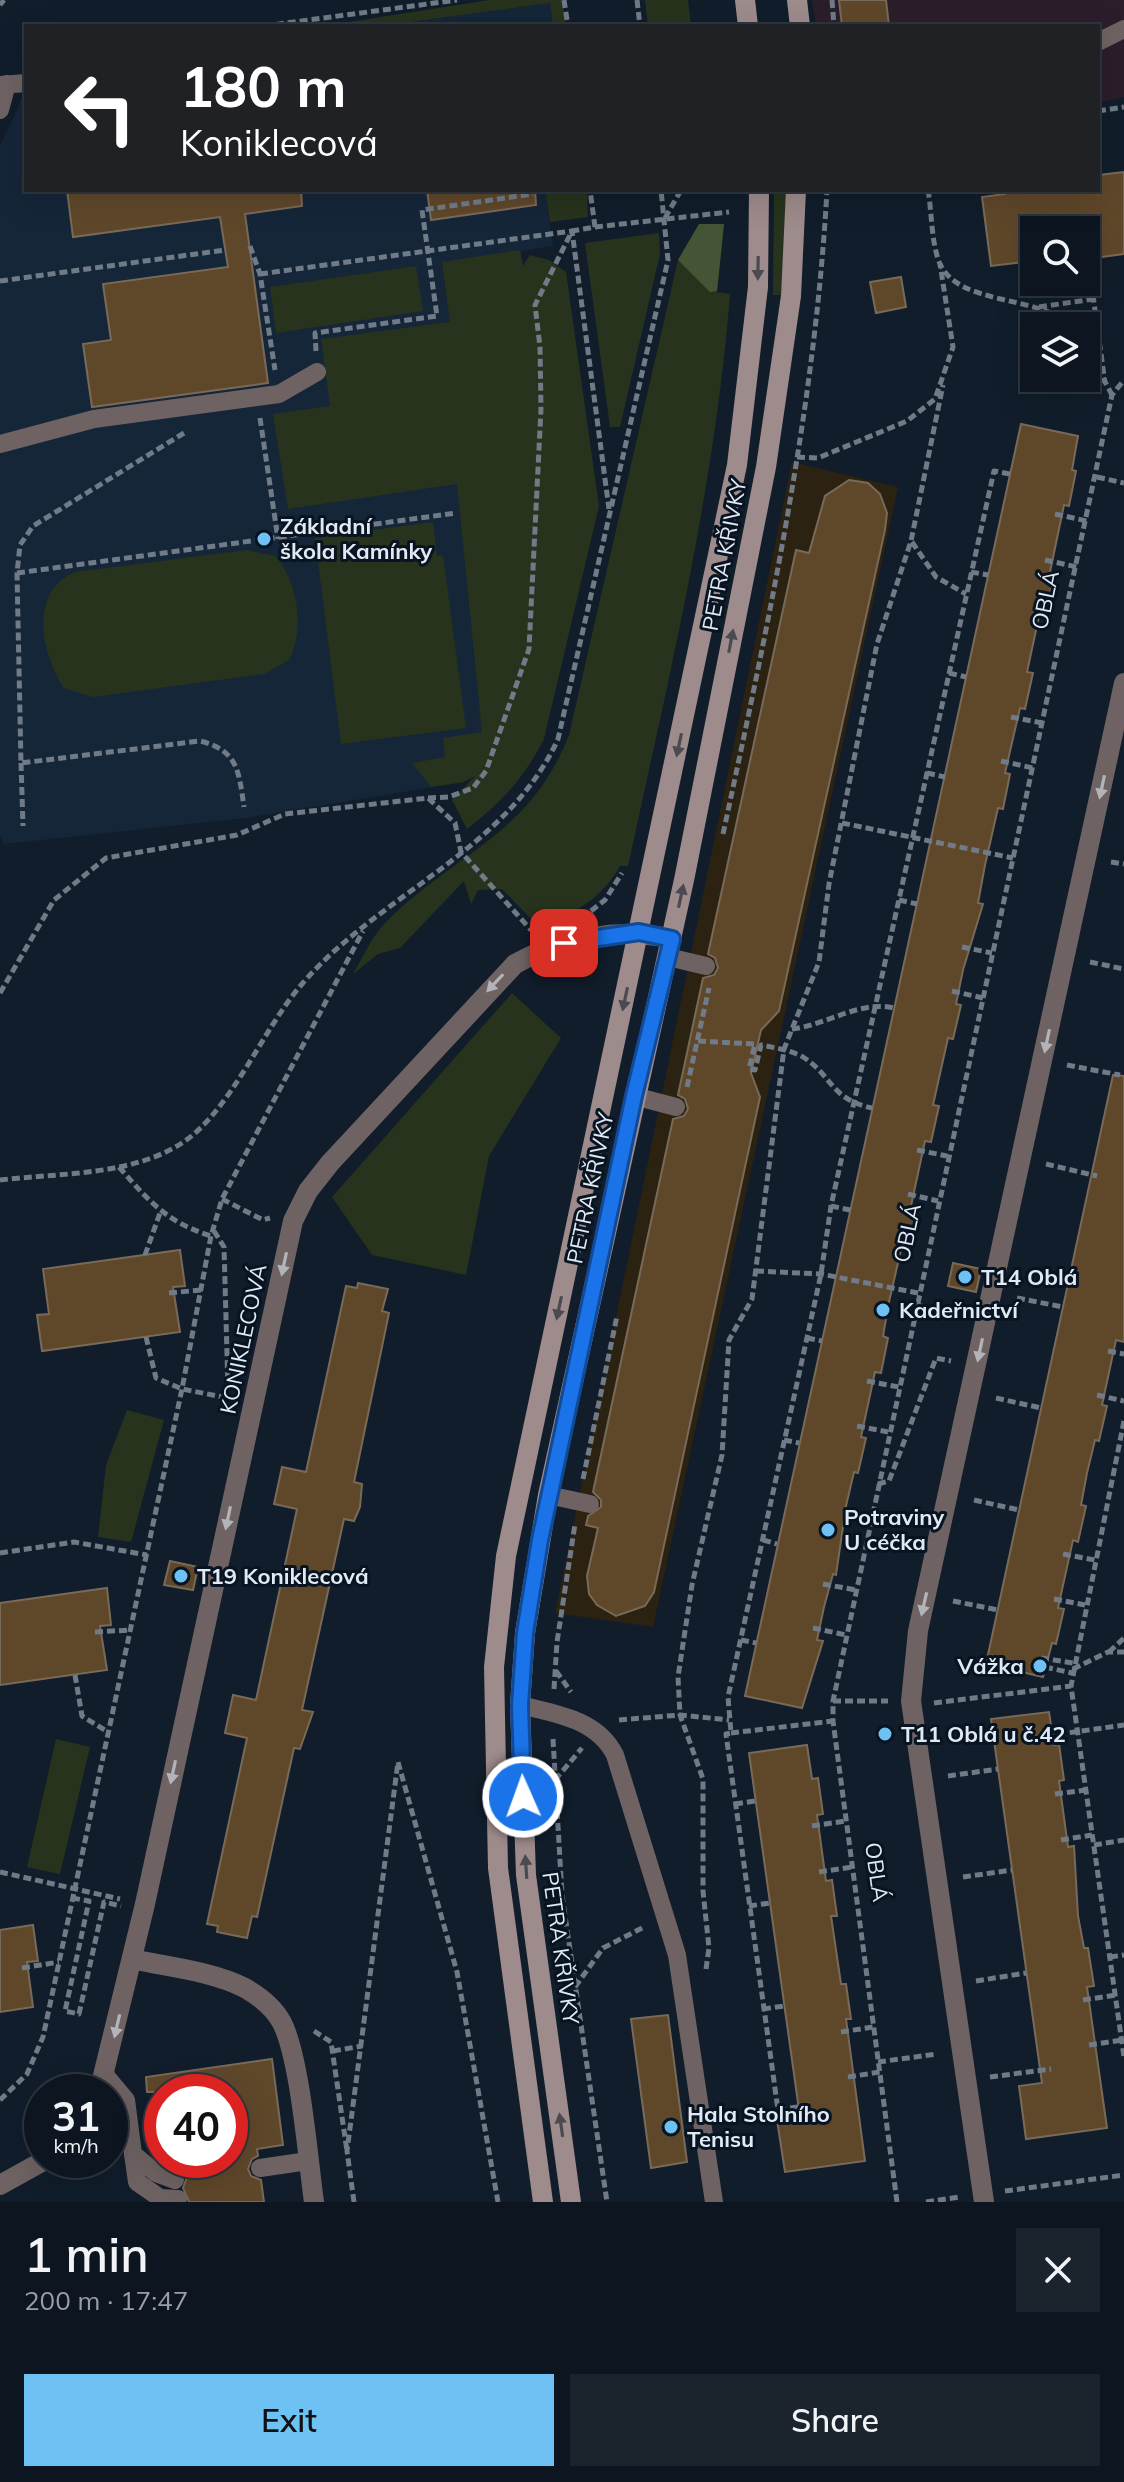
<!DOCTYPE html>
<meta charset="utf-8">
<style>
:root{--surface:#0d1620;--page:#1b232d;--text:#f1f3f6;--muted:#9a9fa5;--line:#2d353e;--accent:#6ec2f3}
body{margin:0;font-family:Mulish,sans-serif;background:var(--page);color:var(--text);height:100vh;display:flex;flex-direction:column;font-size:30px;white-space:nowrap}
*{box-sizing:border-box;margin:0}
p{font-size:26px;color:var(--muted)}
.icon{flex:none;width:44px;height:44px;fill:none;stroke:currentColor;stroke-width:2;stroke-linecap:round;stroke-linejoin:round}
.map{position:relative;height:2202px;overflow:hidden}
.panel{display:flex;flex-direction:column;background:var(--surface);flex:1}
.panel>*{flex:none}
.hud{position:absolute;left:24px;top:24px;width:1076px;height:168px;border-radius:0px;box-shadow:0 8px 32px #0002,0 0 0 2px var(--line);background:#202124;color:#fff;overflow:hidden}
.tools{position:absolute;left:1020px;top:216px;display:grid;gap:16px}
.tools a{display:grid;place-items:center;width:80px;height:80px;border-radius:0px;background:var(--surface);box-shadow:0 8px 32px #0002,0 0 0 2px var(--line);font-size:40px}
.speed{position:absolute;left:24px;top:2074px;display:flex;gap:16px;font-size:40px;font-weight:700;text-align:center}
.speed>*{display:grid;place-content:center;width:104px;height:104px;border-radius:50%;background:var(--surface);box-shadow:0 8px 32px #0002,0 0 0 2px var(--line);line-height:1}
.speed small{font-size:20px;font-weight:400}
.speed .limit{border:12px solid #d22;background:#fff;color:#111}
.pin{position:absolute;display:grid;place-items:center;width:68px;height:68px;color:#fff;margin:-34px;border-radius:16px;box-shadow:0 4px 12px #0006}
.me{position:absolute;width:88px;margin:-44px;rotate:358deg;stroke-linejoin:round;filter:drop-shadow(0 0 6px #0008)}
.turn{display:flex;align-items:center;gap:28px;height:168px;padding:0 24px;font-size:36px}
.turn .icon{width:104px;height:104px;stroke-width:2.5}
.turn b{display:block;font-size:56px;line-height:68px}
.round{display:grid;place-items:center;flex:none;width:84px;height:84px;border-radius:0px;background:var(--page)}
.overview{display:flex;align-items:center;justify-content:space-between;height:136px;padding:0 24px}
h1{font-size:48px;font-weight:600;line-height:60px}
.button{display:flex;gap:16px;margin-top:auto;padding:16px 24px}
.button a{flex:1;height:92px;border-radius:0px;background:var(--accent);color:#111;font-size:32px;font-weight:600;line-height:92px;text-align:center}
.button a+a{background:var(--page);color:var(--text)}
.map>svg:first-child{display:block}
.commercial{fill:#2b1e2b}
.industrial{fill:#2b2212}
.built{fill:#152639}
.green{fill:#27331d}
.forest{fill:#445536}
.building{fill:#5f472a;stroke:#786a58;stroke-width:2}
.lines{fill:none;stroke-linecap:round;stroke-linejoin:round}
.path{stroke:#707b87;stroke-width:5;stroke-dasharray:8 4;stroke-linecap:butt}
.lane{stroke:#6e6362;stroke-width:18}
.street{stroke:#6e6362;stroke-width:20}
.secondary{stroke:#9e8b8b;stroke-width:20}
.oneway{fill:#4c4a51}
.oneway2{fill:#b3b4ba}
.route-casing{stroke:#114b97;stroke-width:20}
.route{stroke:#1a73e8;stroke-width:14}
.poi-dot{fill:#6ec2f3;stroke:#081421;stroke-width:3}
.labels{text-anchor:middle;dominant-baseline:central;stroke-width:6;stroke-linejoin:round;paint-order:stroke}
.poi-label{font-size:22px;font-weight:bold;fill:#e1eaf4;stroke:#081421;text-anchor:start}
.street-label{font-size:22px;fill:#e1eaf4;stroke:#081421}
</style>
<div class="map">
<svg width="1124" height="2202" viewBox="0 0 1124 2202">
<rect width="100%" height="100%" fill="#111d2b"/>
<polygon class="commercial" points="812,0 1124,0 1124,97 1098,103 1098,26 816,26"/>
<polygon class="industrial" points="792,462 898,487 653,1627 555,1613"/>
<g class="built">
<polygon points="550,3 553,26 381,26"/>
<polygon points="24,94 26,190 545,190 553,246 521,251 536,354 524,646 464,782 245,818 4,844 0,836 0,146"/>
</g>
<g class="green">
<polygon points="489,0 562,0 566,26 553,26 550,3 381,26 324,26"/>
<polygon points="645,0 688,0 691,26 648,26"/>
<polygon points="545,190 587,190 588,217 550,222"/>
<polygon points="774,194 788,194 781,295 773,295"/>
<path d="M699,224H724L717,292L730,294C715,487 669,677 628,866H620C601,900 574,913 539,927L502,889L478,890L471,904L464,881L400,948L378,954L353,974C363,957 372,936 386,922C455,852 529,837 569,735L678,260Z"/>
<polygon points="659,233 660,254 620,427 610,427 585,243"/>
<path d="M520,250L523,266L530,255L549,260L566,272L599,506L544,739C525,777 501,803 467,829L452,800L475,776L464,782L431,787L412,763L445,757L443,738L482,732L457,484L288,509L273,414L330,406L321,339L450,322L442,262Z"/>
<polygon points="416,266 423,311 276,333 270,287"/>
<polygon points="433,522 437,556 443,555 466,728 341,744 315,538"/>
<path d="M246,550L275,556C298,581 305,630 289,660L264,674L93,697L64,688C40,653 29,591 75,572Z"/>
<polygon points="512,993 561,1038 489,1156 466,1275 372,1255 332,1197"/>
<polygon points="127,1410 164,1420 131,1542 98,1537 106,1465"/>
<polygon points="56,1739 90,1747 60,1874 27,1867"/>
</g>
<polygon class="forest" points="699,224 724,224 717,291 710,292 678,260"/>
<g class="building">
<polygon points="839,0 886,0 889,26 842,26"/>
<polygon points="1124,172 1124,254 1086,259 1086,230 1034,230 1034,261 991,266 982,197 1005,194 1004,190 1098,190 1099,175"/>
<polygon points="67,190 301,190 302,206 245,214 268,383 92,407 83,344 111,340 103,284 228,267 220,217 73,237"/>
<polygon points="427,190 535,190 536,205 431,220"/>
<polygon points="901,277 906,307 876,313 870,282"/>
<polygon points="1021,424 1078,436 1072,470 1076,471 1069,506 1064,505 1050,572 1054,573 1047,608 1041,607 1027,672 1033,673 1025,709 1020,708 1005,773 1010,774 1003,809 998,808 985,865 978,903 983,904 963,970 956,1004 961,1005 953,1039 948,1038 933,1105 939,1106 931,1142 925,1141 911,1206 917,1207 909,1242 903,1241 889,1302 883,1336 888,1338 881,1373 875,1372 861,1437 866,1438 858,1473 854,1472 846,1506 836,1575 833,1574 824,1607 817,1640 823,1641 802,1708 745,1696"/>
<polygon points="849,480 868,483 880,494 887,513 885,530 779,1011 761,1030 751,1073 760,1097 654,1592 645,1606 616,1616 597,1605 589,1594 587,1576 598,1528 586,1525 588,1516 601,1507 601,1500 593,1492 673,1119 684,1116 688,1109 685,1099 678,1095 703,978 714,975 718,968 715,958 708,954 796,550 809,553 825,496"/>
<polygon points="1113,1075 1124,1076 1124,1342 1116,1340 1102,1405 1107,1406 1099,1441 1095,1440 1087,1473 1081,1505 1086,1506 1078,1542 1073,1540 1058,1608 1064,1609 1056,1644 1052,1643 1043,1677 986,1664"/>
<polygon points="180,1250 185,1286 173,1287 180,1332 42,1351 37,1315 49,1314 43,1269"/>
<polygon points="953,1263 981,1269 976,1292 948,1286"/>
<polygon points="358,1283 388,1289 382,1311 389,1313 354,1482 362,1484 360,1507 354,1521 344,1519 302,1710 313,1712 300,1749 294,1748 257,1917 252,1916 247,1938 217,1932 218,1926 207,1924 247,1738 225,1733 233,1695 256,1700 297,1509 274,1504 282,1467 306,1472 346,1286 357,1288"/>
<polygon points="170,1561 198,1567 193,1590 164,1585"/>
<polygon points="107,1588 111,1625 100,1626 107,1670 0,1685 0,1603"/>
<polygon points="1049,1712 1054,1745 1059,1744 1064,1780 1059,1781 1068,1847 1074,1846 1078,1916 1084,1948 1088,1948 1094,1986 1087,1987 1107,2128 1026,2139 1019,2086 1042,2083 991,1719"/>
<polygon points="807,1745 812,1779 818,1778 823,1814 817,1815 826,1881 832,1880 837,1916 831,1916 841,1984 846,1984 851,2019 846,2019 865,2161 785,2172 777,2120 800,2117 749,1753"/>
<polygon points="33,1925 38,1961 27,1962 33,2007 0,2012 0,1930"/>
<polygon points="668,2015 687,2162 651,2168 631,2019"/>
<polygon points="272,2059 283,2145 257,2149 258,2156 252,2159 248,2169 251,2176 261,2180 264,2202 189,2202 183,2188 187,2177 173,2167 172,2160 230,2160 230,2092 147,2092 146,2077"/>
</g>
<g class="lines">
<g class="path">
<polyline points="564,0 568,26"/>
<polyline points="637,0 640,26"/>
<polyline points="832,0 834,26"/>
<polyline points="0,5 4,0"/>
<polyline points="264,26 457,0"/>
<polyline points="1098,111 1124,107"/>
<path d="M928,190C932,212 931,243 940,264C959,306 1041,295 1071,326"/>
<polyline points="665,218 681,190"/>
<polyline points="595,227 729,212"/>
<polyline points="250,246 260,274 275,370"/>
<polyline points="1088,259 1105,383"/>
<polyline points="260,274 572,231 609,509"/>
<polyline points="0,281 225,250"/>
<polyline points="1039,307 1094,299"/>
<polyline points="1086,346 1112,395"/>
<polyline points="316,351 315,333 437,316 422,210 533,194"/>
<polyline points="260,418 278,539"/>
<path d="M184,433L33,526L20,545L17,573L21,763L200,741C238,750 239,772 244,807"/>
<polyline points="797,457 818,458 907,421 935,399 953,347 940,264"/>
<polyline points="1097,477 1124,483"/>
<polyline points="1055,514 1087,521"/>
<polyline points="912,542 936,577 966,594"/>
<polyline points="1045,560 1077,567"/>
<polyline points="971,572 988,575"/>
<polyline points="17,573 456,513"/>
<polyline points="949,673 966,677"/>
<polyline points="1011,717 1042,723"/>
<polyline points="1001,761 1033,768"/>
<polyline points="21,763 23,826"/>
<polyline points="927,773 945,777"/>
<polyline points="428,798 449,797 473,788 486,771 529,649 541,409 540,347 535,305 572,231 595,227 590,190"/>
<polyline points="842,823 1013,858"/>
<path d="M723,834C769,621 815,408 827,190"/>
<polyline points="1111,862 1124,864"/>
<polyline points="899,900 917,904"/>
<polyline points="591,911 605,900 622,873"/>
<polyline points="962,947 992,953"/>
<polyline points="1090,962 1124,969"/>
<polyline points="952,991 983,998"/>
<polyline points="0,993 54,900 106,858 237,835 285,814 428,798 455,823 461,852 531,930"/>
<path d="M792,1029C827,1025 860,1000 894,1008"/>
<path d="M698,1041L755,1044L749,1069L755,1070L761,1045C776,1048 790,1050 803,1057C833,1076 830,1099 872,1108"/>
<polyline points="1067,1065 1120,1075"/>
<polyline points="687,1087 709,988"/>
<polyline points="917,1150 947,1156"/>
<polyline points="1046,1164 1097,1176"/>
<path d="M119,1167C149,1201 166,1222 211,1236"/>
<path d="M0,1180C59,1173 131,1176 182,1143C231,1111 262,1030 302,984C379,894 507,851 558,739L668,260L661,190"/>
<polyline points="908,1194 938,1201"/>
<polyline points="222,1199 263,1220 270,1218"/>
<polyline points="831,1206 850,1210"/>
<polyline points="214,1231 224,1247 228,1390"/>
<polyline points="145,1255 160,1213"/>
<polyline points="756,1271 821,1274 918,1293"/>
<polyline points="169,1293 201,1290"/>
<polyline points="1017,1298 1063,1307"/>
<polyline points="916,1305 962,1315"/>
<polyline points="146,1337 156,1378 182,1389 228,1398"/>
<polyline points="807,1338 822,1341"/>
<polyline points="1108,1351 1124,1354"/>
<polyline points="867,1381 899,1387"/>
<polyline points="1097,1395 1124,1401"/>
<polyline points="996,1398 1041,1408"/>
<polyline points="1124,1421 1071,1686 1124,2057"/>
<polyline points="857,1426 888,1432"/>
<polyline points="784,1440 799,1443"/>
<polyline points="583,1479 617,1316"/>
<polyline points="878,1484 889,1481 936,1358 951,1361"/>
<polyline points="974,1500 1019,1510"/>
<polyline points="763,1540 777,1544"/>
<polyline points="0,1553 74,1542 147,1555"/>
<polyline points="1063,1554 1095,1560"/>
<polyline points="823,1584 856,1590"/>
<polyline points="1054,1599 1085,1605"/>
<polyline points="953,1601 998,1610"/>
<polyline points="813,1628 846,1635"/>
<polyline points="95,1632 130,1630"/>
<polyline points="741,1640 756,1643"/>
<polyline points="1109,1652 1124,1638"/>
<polyline points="1041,1658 1073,1663"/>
<polyline points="1045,1667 1072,1673"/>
<polyline points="1073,1669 1108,1652 1124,1652"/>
<polyline points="556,1671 571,1692"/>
<polyline points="75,1675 82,1716 108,1732"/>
<polyline points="554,1689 557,1642 575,1524"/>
<polyline points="833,1701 888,1701"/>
<polyline points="934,1703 1071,1686"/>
<polyline points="619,1720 680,1715 729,1720"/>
<polyline points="731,1733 833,1721"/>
<polyline points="1046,1736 1124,1725"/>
<polyline points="553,1739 562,1895 607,2202"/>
<polyline points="948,1776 998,1769"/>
<polyline points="555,1780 582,1748"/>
<polyline points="1055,1794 1086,1790"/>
<polyline points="735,1804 755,1801"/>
<polyline points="812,1826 846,1821"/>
<polyline points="1061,1840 1092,1835"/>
<polyline points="1094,1845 1124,1840"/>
<polyline points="0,1872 120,1899"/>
<polyline points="819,1872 852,1867"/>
<polyline points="963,1877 1012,1870"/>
<polyline points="72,1898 89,1901 65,2011 79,2014 104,1902 121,1906"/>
<polyline points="749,1906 770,1903"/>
<polyline points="1110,1957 1124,1955"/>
<polyline points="22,1968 59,1962"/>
<polyline points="706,1969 709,1948 703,1891 703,1779 680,1715 678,1677 692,1585 722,1455 729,1340 752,1299 784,1049 819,962 829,884 877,644 911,541 943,385"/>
<polyline points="976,1981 1026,1973"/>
<polyline points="575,1987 603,1948 644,1927"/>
<polyline points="1083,2000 1116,1995"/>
<polyline points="763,2009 784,2006"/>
<polyline points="314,2031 331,2042 347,2151"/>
<polyline points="841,2032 873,2027"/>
<polyline points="1089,2045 1122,2040"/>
<polyline points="333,2051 362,2046"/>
<polyline points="878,2062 937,2054"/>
<polyline points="848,2077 880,2072"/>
<polyline points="990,2077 1051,2069"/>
<polyline points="0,2100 27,2074 43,2037 182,1389 211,1236 222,1199 363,931"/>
<polyline points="810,2105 778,2110 726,1734 731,1733 728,1697 821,1274 831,1206 994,471 1010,474"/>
<polyline points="1005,2191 1124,2175"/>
<polyline points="354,2202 347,2151 398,1762 457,1972 498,2202"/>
<polyline points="897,2202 833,1721 833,1701 1112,395 1124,380"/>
<polyline points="926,2202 960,2197"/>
</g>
<g class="lane">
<polyline points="1098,42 1124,29"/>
<polyline points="0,85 26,83"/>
<polyline points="0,110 7,84"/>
<polyline points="0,444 94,419 279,394 317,372"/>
<polyline points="668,957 706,966"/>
<polyline points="634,1096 676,1107"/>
<polyline points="548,1495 590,1504"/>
<path d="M520,1705C556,1714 597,1719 615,1755L677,1955L714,2202"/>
<polyline points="105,2075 126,2100 133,2154 156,2173 175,2180"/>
<polyline points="133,2154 137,2182 160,2198 178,2199"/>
<polyline points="260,2168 308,2161"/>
</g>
<g class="street">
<path d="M132,1959C168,1967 212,1971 245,1988C259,1996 273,2007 281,2021C300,2055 308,2160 314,2202"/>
<path d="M99,2092L145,1904L293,1221L308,1191L330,1163L515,964C561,938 620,927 672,939"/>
<polyline points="0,2185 45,2160"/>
<polyline points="984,2202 911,1701 918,1631 1124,683"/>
</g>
<g class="secondary">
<polyline points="745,0 748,26"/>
<polyline points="797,0 800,26"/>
<polyline points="543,2202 498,1868 494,1667 506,1556 737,465 758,287 759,190"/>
<polyline points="571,2202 526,1875 520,1705 525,1633 548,1495 684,880 766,467 791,296 796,190"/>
</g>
</g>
<defs><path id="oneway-solid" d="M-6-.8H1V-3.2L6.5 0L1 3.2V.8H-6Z" transform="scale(2)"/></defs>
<g class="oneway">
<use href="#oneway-solid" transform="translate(758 268) rotate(91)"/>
<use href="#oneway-solid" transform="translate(731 641) rotate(-79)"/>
<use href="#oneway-solid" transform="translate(679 745) rotate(102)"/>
<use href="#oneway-solid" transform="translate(681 896) rotate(-78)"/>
<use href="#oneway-solid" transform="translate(625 999) rotate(102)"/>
<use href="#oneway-solid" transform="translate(559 1308) rotate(102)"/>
<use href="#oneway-solid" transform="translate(526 1867) rotate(-94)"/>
<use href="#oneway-solid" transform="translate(561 2125) rotate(-98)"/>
</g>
<g class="oneway2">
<use href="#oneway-solid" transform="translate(1102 787) rotate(102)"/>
<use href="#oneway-solid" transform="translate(495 983) rotate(133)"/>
<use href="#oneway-solid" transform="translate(1047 1041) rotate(102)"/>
<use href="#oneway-solid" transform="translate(284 1264) rotate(102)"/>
<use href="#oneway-solid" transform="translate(980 1350) rotate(102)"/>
<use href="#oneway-solid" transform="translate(228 1518) rotate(102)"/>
<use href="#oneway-solid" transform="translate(924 1604) rotate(103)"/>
<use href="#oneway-solid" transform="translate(173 1772) rotate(102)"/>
<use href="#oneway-solid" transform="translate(117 2026) rotate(103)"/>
</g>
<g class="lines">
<g class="route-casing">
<polyline id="route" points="523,1797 520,1705 525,1633 540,1540 634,1096 672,939 639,932 564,943"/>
</g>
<use href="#route" class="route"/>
</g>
<g class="poi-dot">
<circle cx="264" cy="539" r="8"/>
<circle cx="965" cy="1277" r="8"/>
<circle cx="883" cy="1310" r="8"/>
<circle cx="828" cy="1530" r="8"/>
<circle cx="181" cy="1576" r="8"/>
<circle cx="1040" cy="1666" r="8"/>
<circle cx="885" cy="1734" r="8"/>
<circle cx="671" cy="2127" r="8"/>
</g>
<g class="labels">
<g class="poi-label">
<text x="280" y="526">Základní<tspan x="280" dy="25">škola Kamínky</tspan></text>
<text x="981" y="1277">T14 Oblá</text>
<text x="899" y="1310">Kadeřnictví</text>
<text x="844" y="1517">Potraviny<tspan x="844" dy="25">U céčka</tspan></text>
<text x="197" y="1576">T19 Koniklecová</text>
<text x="1024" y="1666" text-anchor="end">Vážka</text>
<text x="901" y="1734">T11 Oblá u č.42</text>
<text x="687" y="2114">Hala Stolního<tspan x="687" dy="25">Tenisu</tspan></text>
</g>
<g class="street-label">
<text transform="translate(724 555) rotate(-79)">PETRA KŘIVKY</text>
<text transform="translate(1045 600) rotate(-78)">OBLÁ</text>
<text transform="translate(590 1188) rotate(-78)">PETRA KŘIVKY</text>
<text transform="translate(907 1233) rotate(-78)">OBLÁ</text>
<text transform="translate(243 1339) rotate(-78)">KONIKLECOVÁ</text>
<text transform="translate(877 1872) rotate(82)">OBLÁ</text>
<text transform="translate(561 1948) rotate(82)">PETRA KŘIVKY</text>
</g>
</g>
</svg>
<div class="tools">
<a><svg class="icon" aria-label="search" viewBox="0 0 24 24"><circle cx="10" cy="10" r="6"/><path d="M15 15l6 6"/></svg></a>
<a><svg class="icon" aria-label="layers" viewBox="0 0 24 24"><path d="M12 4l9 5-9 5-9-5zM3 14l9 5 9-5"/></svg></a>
</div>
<div class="speed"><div>31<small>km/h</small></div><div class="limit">40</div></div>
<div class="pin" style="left:564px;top:943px;background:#d93025"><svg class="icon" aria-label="arrive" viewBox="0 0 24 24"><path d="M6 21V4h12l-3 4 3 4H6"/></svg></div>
<svg class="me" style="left:523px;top:1797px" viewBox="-20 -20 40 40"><circle r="17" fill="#1a73e8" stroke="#fff" stroke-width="3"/><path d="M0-11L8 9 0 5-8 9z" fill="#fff"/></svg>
<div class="hud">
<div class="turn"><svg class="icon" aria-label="left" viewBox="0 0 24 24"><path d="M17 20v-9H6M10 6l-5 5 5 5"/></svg><div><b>180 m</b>Koniklecová</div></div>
</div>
</div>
<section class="panel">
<div class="overview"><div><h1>1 min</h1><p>200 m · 17:47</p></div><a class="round"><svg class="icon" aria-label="close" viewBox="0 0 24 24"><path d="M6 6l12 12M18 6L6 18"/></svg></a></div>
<div class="button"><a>Exit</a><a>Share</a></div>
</section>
